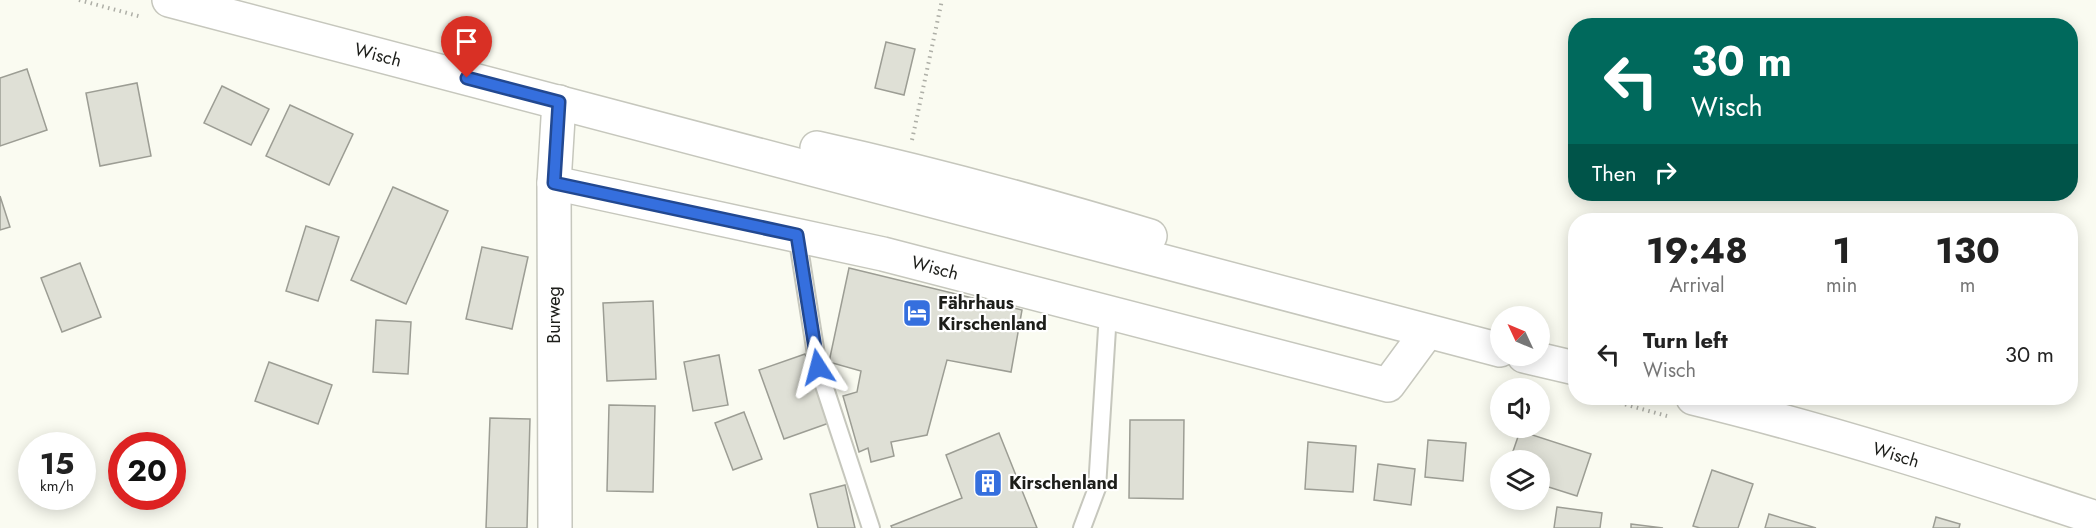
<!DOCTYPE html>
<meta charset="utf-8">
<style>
:root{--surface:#fff;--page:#f2f2f2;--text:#222;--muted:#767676}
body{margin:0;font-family:Jost,sans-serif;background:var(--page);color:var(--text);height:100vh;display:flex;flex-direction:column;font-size:22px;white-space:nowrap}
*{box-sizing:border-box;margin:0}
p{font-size:20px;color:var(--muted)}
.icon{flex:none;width:33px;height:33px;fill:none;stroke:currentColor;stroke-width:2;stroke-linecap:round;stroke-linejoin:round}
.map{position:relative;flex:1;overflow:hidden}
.panel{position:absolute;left:1568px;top:213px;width:510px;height:192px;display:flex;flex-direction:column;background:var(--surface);border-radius:24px;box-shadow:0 3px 15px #0003}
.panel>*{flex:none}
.hud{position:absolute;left:1568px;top:18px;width:510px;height:183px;border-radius:24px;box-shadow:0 3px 15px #0003;background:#00695c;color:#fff;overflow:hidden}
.needle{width:39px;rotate:314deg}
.fabs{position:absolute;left:1490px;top:306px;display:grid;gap:12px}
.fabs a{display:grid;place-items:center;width:60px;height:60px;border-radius:50%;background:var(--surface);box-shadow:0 3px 15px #0003;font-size:30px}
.speed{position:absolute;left:18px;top:432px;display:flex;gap:12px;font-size:30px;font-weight:700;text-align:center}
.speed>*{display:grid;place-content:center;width:78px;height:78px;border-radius:50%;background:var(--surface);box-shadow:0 3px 15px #0003;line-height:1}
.speed small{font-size:15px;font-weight:400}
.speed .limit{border:9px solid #d22;background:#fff;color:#111}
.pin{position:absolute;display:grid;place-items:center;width:51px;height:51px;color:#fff;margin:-62px -26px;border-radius:50% 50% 50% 0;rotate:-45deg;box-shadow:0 0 6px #0007}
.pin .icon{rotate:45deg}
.me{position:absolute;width:66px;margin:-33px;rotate:351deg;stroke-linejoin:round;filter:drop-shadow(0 0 4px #0008)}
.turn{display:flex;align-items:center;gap:21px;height:126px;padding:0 24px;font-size:27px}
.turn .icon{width:78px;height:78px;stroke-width:2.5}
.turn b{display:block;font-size:42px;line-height:51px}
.then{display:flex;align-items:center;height:57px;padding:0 24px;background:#0003;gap:12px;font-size:22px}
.eta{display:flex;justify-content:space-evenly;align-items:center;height:102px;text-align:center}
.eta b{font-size:36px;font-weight:700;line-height:42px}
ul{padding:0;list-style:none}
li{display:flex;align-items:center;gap:18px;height:78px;padding:0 24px}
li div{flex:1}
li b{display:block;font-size:22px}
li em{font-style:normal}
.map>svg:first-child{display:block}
.building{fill:#dfe0d6;stroke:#9c9d94;stroke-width:1.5}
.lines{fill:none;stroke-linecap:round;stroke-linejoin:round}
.service-casing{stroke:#c6c7bd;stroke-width:20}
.minor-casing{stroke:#c6c7bd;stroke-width:36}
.tertiary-casing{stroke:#c6c7bd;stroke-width:36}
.path{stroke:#aeafa7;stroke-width:4;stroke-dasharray:1.5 4.5;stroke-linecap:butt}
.service{stroke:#fff;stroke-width:16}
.minor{stroke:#fff;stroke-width:33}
.tertiary{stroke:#fff;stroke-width:33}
.route-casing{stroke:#224890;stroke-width:15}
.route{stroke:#356fde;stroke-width:10}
.labels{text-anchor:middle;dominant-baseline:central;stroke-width:4.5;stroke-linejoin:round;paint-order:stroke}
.street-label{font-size:18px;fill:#1d1e1a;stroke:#fff}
.poi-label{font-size:18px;font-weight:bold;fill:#1d1e1a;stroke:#fff;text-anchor:start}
</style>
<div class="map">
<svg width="2096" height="528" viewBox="0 0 2096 528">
<rect width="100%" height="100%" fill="#fafbf1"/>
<g class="building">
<polygon points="886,42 915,49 904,95 875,88"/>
<polygon points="27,69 47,130 0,146 0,78"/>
<polygon points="137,83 151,156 100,166 86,93"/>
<polygon points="222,86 269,109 251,145 204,123"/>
<polygon points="290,105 353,134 329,185 266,156"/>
<polygon points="393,187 448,211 406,304 351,280"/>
<polygon points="0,196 10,227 0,230"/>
<polygon points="306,226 339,237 318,301 286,291"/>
<polygon points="482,247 528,257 512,329 466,319"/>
<polygon points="80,263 101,317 62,332 41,278"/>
<polygon points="849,268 1022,310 1011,372 947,360 927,435 891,442 894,456 871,462 868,448 859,452 843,396 857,392 861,371 829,362"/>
<polygon points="653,301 656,379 607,381 603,303"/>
<polygon points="376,320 411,322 408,374 373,372"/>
<polygon points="805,354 829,423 784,439 759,370"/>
<polygon points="719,355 728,405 693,411 684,362"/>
<polygon points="269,362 332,385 318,424 255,401"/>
<polygon points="609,405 655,406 653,492 607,491"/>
<polygon points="744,412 762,459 733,470 715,423"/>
<polygon points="490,418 530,419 527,528 486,528"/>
<polygon points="1130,420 1184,420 1183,499 1129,498"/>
<polygon points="1520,431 1591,454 1577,496 1539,484 1539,460 1510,460"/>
<polygon points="999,433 1037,528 892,528 891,526 962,498 946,455"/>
<polygon points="1428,440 1466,443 1463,481 1425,477"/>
<polygon points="1308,442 1356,446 1353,492 1305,489"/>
<polygon points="1378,464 1415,469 1411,505 1374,500"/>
<polygon points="1712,470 1753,484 1738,528 1700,528 1693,526"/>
<polygon points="845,485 855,528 818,528 810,494"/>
<polygon points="1557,507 1602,513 1600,528 1554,528"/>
<polygon points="1769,514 1816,528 1765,528"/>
<polygon points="1936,517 1960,524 1959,528 1933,528"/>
<polygon points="1631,524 1663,528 1631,528"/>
</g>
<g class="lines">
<g class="service-casing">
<g id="service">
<polyline points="797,235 818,367 871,528"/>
<polyline points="1082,528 1097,488 1108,313"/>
</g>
</g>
<g class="minor-casing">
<g id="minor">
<polyline points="554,183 883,254 1388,385 1427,332"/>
<polyline points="555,528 554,183 559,102"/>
</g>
</g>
<g class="tertiary-casing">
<g id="tertiary">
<polyline points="169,0 1500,350"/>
<path d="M817,148C930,173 1040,203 1150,236"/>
<polyline points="1524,356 1575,368"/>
<path d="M1693,398C1829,431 1963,474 2096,518"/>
</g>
</g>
<g class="path">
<polyline points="79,0 142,17"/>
<polyline points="912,140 942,0"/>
<polyline points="1602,398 1667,416"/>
</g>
<use href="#service" class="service"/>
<use href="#minor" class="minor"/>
<use href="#tertiary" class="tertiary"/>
</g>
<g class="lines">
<g class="route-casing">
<polyline id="route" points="467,78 559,102 554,183 797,235 818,367"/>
</g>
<use href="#route" class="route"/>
</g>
<defs>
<g id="hotel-square" transform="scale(1.5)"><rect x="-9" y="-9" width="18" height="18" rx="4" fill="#356fde" stroke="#fff"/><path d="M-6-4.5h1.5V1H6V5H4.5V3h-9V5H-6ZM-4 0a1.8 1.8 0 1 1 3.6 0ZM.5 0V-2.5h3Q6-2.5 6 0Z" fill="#fff"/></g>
<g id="building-square" transform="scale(1.5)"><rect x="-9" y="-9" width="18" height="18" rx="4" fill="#356fde" stroke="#fff"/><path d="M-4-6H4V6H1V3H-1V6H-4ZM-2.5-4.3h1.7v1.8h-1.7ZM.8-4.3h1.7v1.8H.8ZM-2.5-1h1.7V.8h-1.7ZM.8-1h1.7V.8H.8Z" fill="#fff"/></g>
</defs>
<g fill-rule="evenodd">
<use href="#hotel-square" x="917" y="313"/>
<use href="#building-square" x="988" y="483"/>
</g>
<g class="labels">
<g class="street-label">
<text transform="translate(378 55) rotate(15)">Wisch</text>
<text transform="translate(935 268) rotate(15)">Wisch</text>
<text transform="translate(554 315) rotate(-90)">Burweg</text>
<text transform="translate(1896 455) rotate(17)">Wisch</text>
</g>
<g class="poi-label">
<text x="938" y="303">Fährhaus<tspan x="938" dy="21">Kirschenland</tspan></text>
<text x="1009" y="483">Kirschenland</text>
</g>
</g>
</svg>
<div class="fabs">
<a><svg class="needle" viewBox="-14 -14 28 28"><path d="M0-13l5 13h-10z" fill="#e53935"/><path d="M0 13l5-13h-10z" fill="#767676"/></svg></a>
<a><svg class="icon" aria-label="sound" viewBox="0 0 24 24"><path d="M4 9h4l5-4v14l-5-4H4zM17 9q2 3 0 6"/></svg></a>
<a><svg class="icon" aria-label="layers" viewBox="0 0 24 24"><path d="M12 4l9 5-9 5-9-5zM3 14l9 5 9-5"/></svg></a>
</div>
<div class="speed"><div>15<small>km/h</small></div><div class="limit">20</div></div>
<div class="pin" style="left:467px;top:78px;background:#d93025"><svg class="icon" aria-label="arrive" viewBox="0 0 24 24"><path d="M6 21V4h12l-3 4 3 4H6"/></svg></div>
<svg class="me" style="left:818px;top:367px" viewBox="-20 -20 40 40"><path d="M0-17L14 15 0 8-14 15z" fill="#356fde" stroke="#fff" stroke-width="4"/></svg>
<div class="hud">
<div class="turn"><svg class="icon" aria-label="left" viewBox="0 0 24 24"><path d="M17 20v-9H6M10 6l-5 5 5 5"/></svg><div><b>30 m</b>Wisch</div></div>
<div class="then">Then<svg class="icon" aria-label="right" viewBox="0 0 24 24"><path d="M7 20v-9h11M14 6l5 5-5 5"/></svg></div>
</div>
<section class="panel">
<div class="eta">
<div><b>19:48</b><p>Arrival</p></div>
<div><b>1</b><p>min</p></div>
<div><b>130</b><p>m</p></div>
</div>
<ul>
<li><svg class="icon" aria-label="left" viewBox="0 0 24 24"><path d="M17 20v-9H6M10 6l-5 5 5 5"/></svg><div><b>Turn left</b><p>Wisch</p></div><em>30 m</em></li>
</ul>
</section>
</div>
